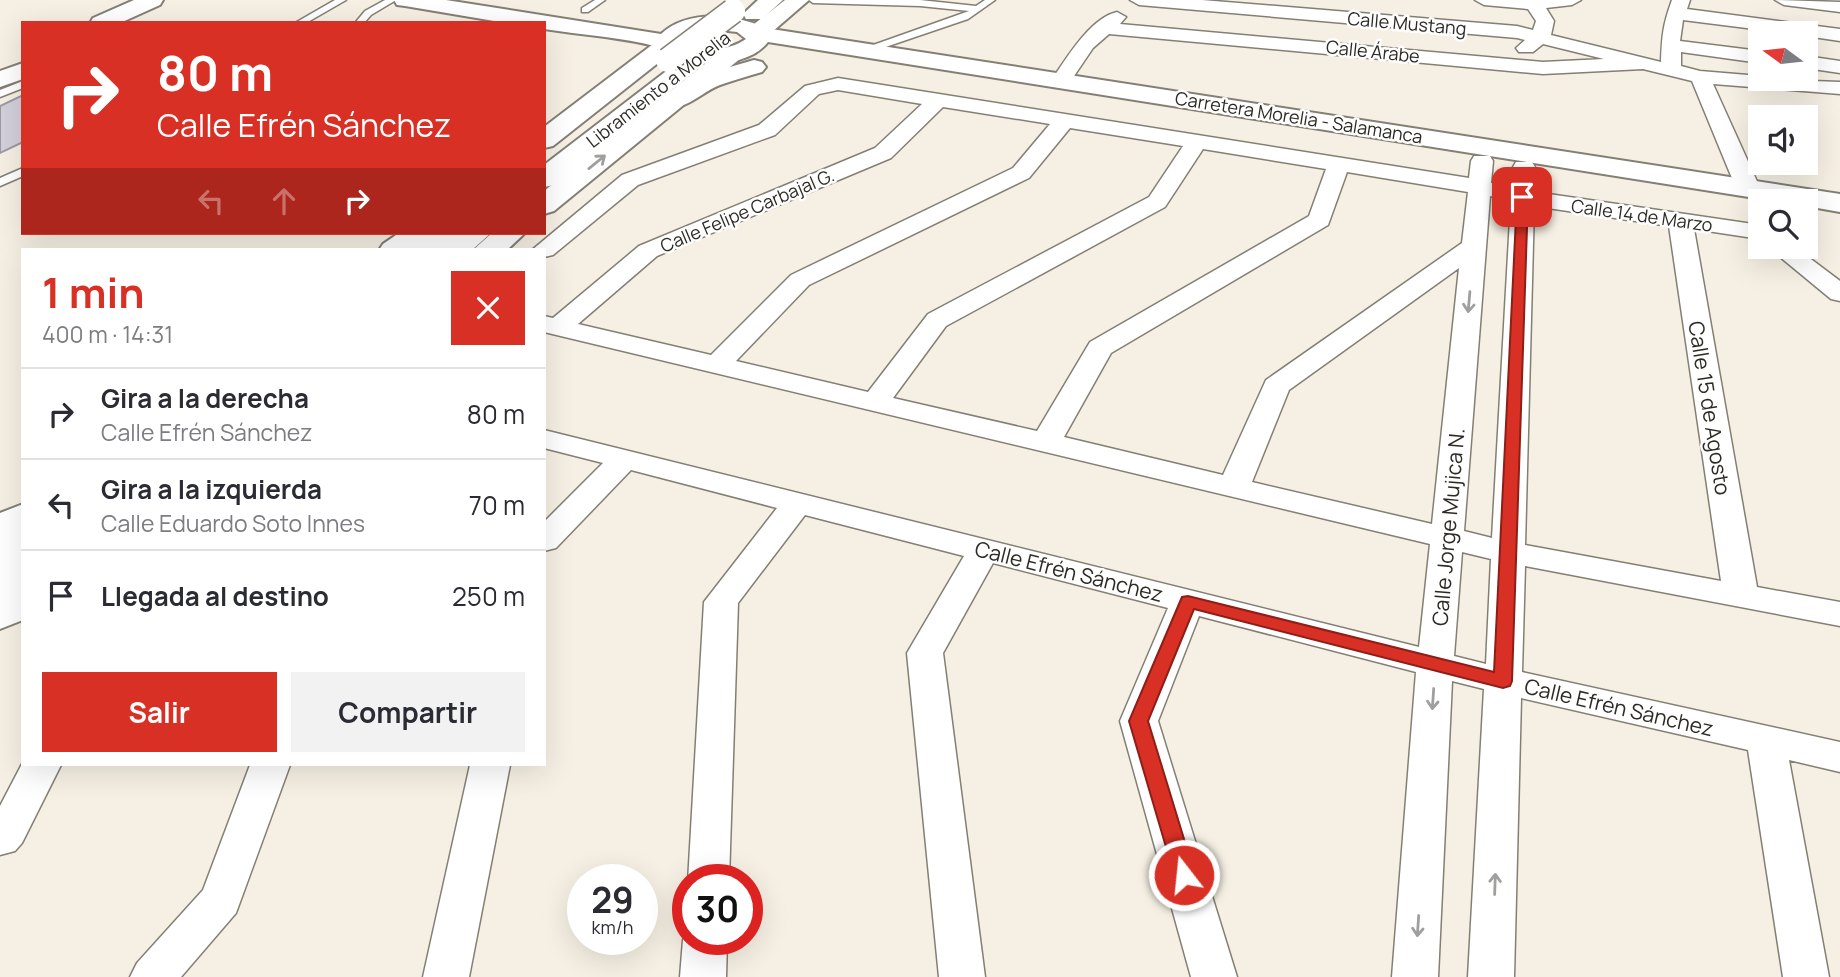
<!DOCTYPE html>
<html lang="es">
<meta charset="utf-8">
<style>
:root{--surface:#fff;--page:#f2f2f3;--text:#2b2b33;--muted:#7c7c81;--line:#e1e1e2;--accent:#d93025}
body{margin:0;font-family:Manrope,sans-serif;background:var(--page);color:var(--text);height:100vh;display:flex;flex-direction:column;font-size:26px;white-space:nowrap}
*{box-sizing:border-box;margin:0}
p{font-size:23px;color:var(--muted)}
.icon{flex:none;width:38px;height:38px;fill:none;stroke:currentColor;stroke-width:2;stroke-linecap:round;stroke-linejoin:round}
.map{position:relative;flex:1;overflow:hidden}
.panel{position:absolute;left:21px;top:248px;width:525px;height:518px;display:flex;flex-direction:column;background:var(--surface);border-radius:0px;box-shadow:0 7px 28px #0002}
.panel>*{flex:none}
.banner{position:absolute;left:21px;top:21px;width:525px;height:214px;border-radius:0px;box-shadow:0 7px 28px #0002;background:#d93025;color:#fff;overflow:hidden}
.needle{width:46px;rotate:285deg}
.tools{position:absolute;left:1748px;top:21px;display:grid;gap:14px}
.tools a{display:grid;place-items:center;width:70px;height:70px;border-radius:0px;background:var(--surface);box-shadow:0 7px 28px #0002;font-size:35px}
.speed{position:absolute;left:567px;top:864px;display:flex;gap:14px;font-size:35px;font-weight:700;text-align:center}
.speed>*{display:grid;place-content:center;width:91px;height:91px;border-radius:50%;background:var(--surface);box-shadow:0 7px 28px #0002;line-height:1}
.speed small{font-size:18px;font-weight:400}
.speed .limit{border:10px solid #d22;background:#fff;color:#111}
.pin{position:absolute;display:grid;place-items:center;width:60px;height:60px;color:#fff;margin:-30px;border-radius:14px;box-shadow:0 4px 10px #0006}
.me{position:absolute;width:77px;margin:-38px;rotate:344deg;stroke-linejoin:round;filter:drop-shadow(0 0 5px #0008)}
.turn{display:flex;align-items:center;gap:24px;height:147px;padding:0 21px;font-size:32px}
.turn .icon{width:91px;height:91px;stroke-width:2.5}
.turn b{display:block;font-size:49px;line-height:60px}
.lanes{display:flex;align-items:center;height:66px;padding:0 21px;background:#0003;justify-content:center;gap:35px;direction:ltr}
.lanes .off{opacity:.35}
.round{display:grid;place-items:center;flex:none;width:74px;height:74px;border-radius:0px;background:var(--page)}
.summary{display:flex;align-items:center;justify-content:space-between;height:119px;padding:0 21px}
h1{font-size:42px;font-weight:700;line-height:52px;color:var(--accent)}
.action{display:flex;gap:14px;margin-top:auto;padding:14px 21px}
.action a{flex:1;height:80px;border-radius:0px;background:var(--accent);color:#fff;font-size:28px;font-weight:700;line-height:80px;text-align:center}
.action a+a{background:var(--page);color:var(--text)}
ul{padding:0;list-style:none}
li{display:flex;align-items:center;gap:21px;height:91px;padding:0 21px;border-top:2px solid var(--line)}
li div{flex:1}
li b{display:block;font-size:26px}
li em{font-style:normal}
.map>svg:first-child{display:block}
.building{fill:#d3d0dc;stroke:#9d99a5;stroke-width:2}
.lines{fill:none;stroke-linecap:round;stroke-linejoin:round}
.lane-casing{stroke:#847f74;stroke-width:3}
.street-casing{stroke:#847f74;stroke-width:3}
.secondary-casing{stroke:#847f74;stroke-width:4}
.primary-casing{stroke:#847f74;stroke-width:4}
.highway-casing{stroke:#847f74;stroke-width:4}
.lane{fill:#fff;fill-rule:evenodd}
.street{fill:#fff;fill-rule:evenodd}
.secondary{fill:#fff;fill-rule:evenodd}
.primary{fill:#fff;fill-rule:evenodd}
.highway{fill:#fff;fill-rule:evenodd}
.highway-bridge-casing{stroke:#847f74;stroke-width:27;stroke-linecap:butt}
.highway-bridge{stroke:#fff;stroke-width:24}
.oneway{stroke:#a09f9d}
.route{fill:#d93025;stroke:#8d1f18;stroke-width:2}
.labels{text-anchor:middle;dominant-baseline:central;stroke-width:5;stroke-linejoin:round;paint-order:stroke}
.far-street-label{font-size:18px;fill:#2c2a25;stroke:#fefefe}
.street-label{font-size:21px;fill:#2c2a25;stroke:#fefefe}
</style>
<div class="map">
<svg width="1840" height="977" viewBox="0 0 1840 977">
<rect width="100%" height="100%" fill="#f6f0e4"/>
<polygon class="building" points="23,95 23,142 0,153 0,106"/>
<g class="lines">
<g class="lane-casing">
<g id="lane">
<polygon points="335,0 346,0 306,23 295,23"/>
<polygon points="385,0 396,0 371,15 364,23 355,23 365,11"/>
<polygon points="595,0 605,0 588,12 582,12 582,8"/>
<polygon points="809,0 920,0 976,6 985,0 995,0 968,19 865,54 862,53 862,49 969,11 920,6 813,3"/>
<polygon points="23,81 23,88 0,97 0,90"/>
<polygon points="23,168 23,176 0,186 0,178"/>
</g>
</g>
<g class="street-casing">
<g id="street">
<path d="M1130,0H1202L1517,26L1533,30L1536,21L1528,9L1484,5L1475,0H1581L1572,5L1546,8L1554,21L1551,35L1661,62C1662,35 1663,25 1672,0H1690L1687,9L1840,29V41L1806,36V33H1785L1683,20L1680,41L1760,51V63L1681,52V66L1700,71L1760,76V79L1840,82V94L1713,84L1760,188L1756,193H1740L1736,188L1692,81L1643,69L1543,74L1109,34L1093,48L1068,85H1054L1051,81C1066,59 1090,18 1117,12L1126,17L1120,24L1543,62L1604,59L1543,44L1533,52H1519L1516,48L1525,40L1517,38L1139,5Z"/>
<polygon points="1775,0 1840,2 1840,12 1784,5"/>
<polygon points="1806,56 1840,61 1840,73 1806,68"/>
<path d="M838,78L1469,178L1471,161L1474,156H1490L1493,161L1491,183L1512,187L1513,167L1516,162H1532L1535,167V192L1760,225V239L1694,229L1757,587L1840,602V626L1525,566L1522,672L1840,742V772L1789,760L1829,977H1783L1748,750L1521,698L1514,977H1468L1484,689L1452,681L1438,977H1392L1416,672L1199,616L1158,721L1237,977H1191L1120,721L1168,608L993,563L943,653L985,977H939L907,653L964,556L805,515L738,603L729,880L688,882L704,602L777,508L631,470L556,548L544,551V522L603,463L544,448V430L1419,647L1430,544L544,332V316L553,318L639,246L875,148L922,104L838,90L819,94L775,135L638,185L553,255L544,257V250H532L622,175L759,125L805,86ZM943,107L1050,124L1013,168L791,275L711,355L578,324L657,256L891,158ZM1070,128L1183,146L1149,197L928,314L868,392L736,361L809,285L1029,178ZM1203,149L1326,169L1309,216L1090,342L1037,431L893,398L946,326L1165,207ZM1347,172L1468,192L1462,243L1266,380L1223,475L1064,437L1111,353L1328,225ZM1490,196L1511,201L1492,538L1464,531ZM1534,206L1669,226L1721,581L1525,545ZM1459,268L1432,524L1252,482L1289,390ZM1462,552L1491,559L1486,664L1454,656Z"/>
<polygon points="1768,247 1795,247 1840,281 1840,301 1831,299"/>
<polygon points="23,762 23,765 61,765 22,843 15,851 0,855 0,806"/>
<polygon points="250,765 290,765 236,913 181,977 130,977 137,963 203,890"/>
<polygon points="470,765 510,765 469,977 423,977"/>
<polygon points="688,930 688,940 727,940 726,977 680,977 683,940"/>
</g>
</g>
<g class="secondary-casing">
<g id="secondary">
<polygon points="134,0 163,0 160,5 120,23 90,23 93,18"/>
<polygon points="785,0 809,0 765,38 749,38 746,33 749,28"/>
<polygon points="669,36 677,38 681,43 677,48 553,146 544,148 544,127 661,38"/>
<polygon points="733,46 741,48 745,53 741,58 554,211 544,214 544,191 725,48"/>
<polygon points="23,63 23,79 0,87 0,71"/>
<polygon points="399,233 433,233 413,250 379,250 383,244"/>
<polygon points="492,233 525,233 507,250 473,250"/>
<polygon points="23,504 23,534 0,543 0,513"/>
<polygon points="23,587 23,620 0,629 0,596"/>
</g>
</g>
<g class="primary-casing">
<g id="primary">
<path d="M394,0H446L661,34C688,9 735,14 765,28L1840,194V212L1806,206V201H1774L768,42C750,65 708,67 681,59C673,57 666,49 658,47C622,37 581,35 544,29V23H506L405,6L397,5ZM719,30L737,32L746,39C729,51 699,54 681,41L696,32Z"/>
<path d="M754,60L762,62L766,67L762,72C748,76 734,80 720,85C701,92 686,112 664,106L660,101L664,96L699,76Z"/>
</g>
</g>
<g class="highway-casing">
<g id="highway">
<polygon points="758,0 783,0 762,19 746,19 743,14"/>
<polygon points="690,57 698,59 702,64 698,69 554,185 544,187 544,165 682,59"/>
<polygon points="426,233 491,233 472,250 407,250"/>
<polygon points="23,530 23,592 0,602 0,539"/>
</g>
</g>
<use href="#lane" class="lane"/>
<use href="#street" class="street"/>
<use href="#secondary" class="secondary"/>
<use href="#primary" class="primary"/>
<use href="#highway" class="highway"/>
<g class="highway-bridge-casing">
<polyline id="highway-bridge" points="668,60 733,11"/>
</g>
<use href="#highway-bridge" class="highway-bridge"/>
</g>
<defs><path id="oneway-shaft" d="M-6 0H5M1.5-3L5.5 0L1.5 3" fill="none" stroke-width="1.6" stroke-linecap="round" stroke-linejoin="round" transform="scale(1.75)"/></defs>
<g class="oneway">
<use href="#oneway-shaft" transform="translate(597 162) rotate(-39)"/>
<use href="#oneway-shaft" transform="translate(1469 302) rotate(95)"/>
<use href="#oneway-shaft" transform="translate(1433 699) rotate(94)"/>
<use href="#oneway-shaft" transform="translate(1495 884) rotate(-88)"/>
<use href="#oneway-shaft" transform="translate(1418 926) rotate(94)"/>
</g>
<polygon class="route" points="1522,194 1528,197 1512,681 1510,686 1503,688 1194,609 1148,721 1195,875 1191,881 1184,883 1176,881 1129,721 1182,597 1188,596 1494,672 1517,197"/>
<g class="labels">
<g class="far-street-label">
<text transform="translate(1407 23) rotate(5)">Calle Mustang</text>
<text transform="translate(1373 51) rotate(6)">Calle Árabe</text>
<text transform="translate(658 89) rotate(-38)">Libramiento a Morelia</text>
<text transform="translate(1299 117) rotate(9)">Carretera Morelia - Salamanca</text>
<text transform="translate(747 210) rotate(-23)">Calle Felipe Carbajal G.</text>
<text transform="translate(1642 215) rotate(8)">Calle 14 de Marzo</text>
</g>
<g class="street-label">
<text transform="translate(1710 408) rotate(81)">Calle 15 de Agosto</text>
<text transform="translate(1448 527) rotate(-85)">Calle Jorge Mujica N.</text>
<text transform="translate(1069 571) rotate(14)">Calle Efrén Sánchez</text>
<text transform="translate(1619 707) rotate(13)">Calle Efrén Sánchez</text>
</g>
</g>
</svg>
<div class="tools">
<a><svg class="needle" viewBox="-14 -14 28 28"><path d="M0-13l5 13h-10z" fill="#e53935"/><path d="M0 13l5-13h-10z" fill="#7c7c81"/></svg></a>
<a><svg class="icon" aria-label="sound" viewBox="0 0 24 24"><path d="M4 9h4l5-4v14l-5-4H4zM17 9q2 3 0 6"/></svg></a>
<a><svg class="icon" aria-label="search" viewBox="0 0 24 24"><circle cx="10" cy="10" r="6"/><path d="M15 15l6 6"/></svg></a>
</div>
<div class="speed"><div>29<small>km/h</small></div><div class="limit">30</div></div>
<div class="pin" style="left:1522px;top:197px;background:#d93025"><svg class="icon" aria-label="arrive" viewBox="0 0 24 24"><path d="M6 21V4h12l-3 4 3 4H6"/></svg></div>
<svg class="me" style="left:1184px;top:875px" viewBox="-20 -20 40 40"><circle r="17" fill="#d93025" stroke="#fff" stroke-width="3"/><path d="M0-11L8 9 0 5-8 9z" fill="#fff"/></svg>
<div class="banner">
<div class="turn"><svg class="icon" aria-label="right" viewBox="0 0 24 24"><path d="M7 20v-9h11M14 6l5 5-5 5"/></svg><div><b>80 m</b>Calle Efrén Sánchez</div></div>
<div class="lanes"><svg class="icon off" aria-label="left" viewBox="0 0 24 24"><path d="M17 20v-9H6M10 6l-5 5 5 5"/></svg><svg class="icon off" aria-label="ahead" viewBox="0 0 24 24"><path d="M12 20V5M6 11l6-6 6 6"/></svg><svg class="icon" aria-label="right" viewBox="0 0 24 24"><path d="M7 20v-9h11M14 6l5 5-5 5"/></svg></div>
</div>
<section class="panel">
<div class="summary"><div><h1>1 min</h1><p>400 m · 14:31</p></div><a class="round" style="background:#d93025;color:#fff"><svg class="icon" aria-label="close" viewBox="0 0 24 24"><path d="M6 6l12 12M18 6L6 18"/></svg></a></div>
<ul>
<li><svg class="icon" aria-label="right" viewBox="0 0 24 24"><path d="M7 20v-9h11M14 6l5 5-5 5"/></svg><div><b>Gira a la derecha</b><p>Calle Efrén Sánchez</p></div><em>80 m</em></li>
<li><svg class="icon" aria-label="left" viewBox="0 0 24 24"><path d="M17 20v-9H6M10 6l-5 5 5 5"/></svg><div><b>Gira a la izquierda</b><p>Calle Eduardo Soto Innes</p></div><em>70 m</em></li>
<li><svg class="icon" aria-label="arrive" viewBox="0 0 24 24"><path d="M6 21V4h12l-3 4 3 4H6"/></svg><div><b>Llegada al destino</b></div><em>250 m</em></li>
</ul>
<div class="action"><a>Salir</a><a>Compartir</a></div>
</section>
</div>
